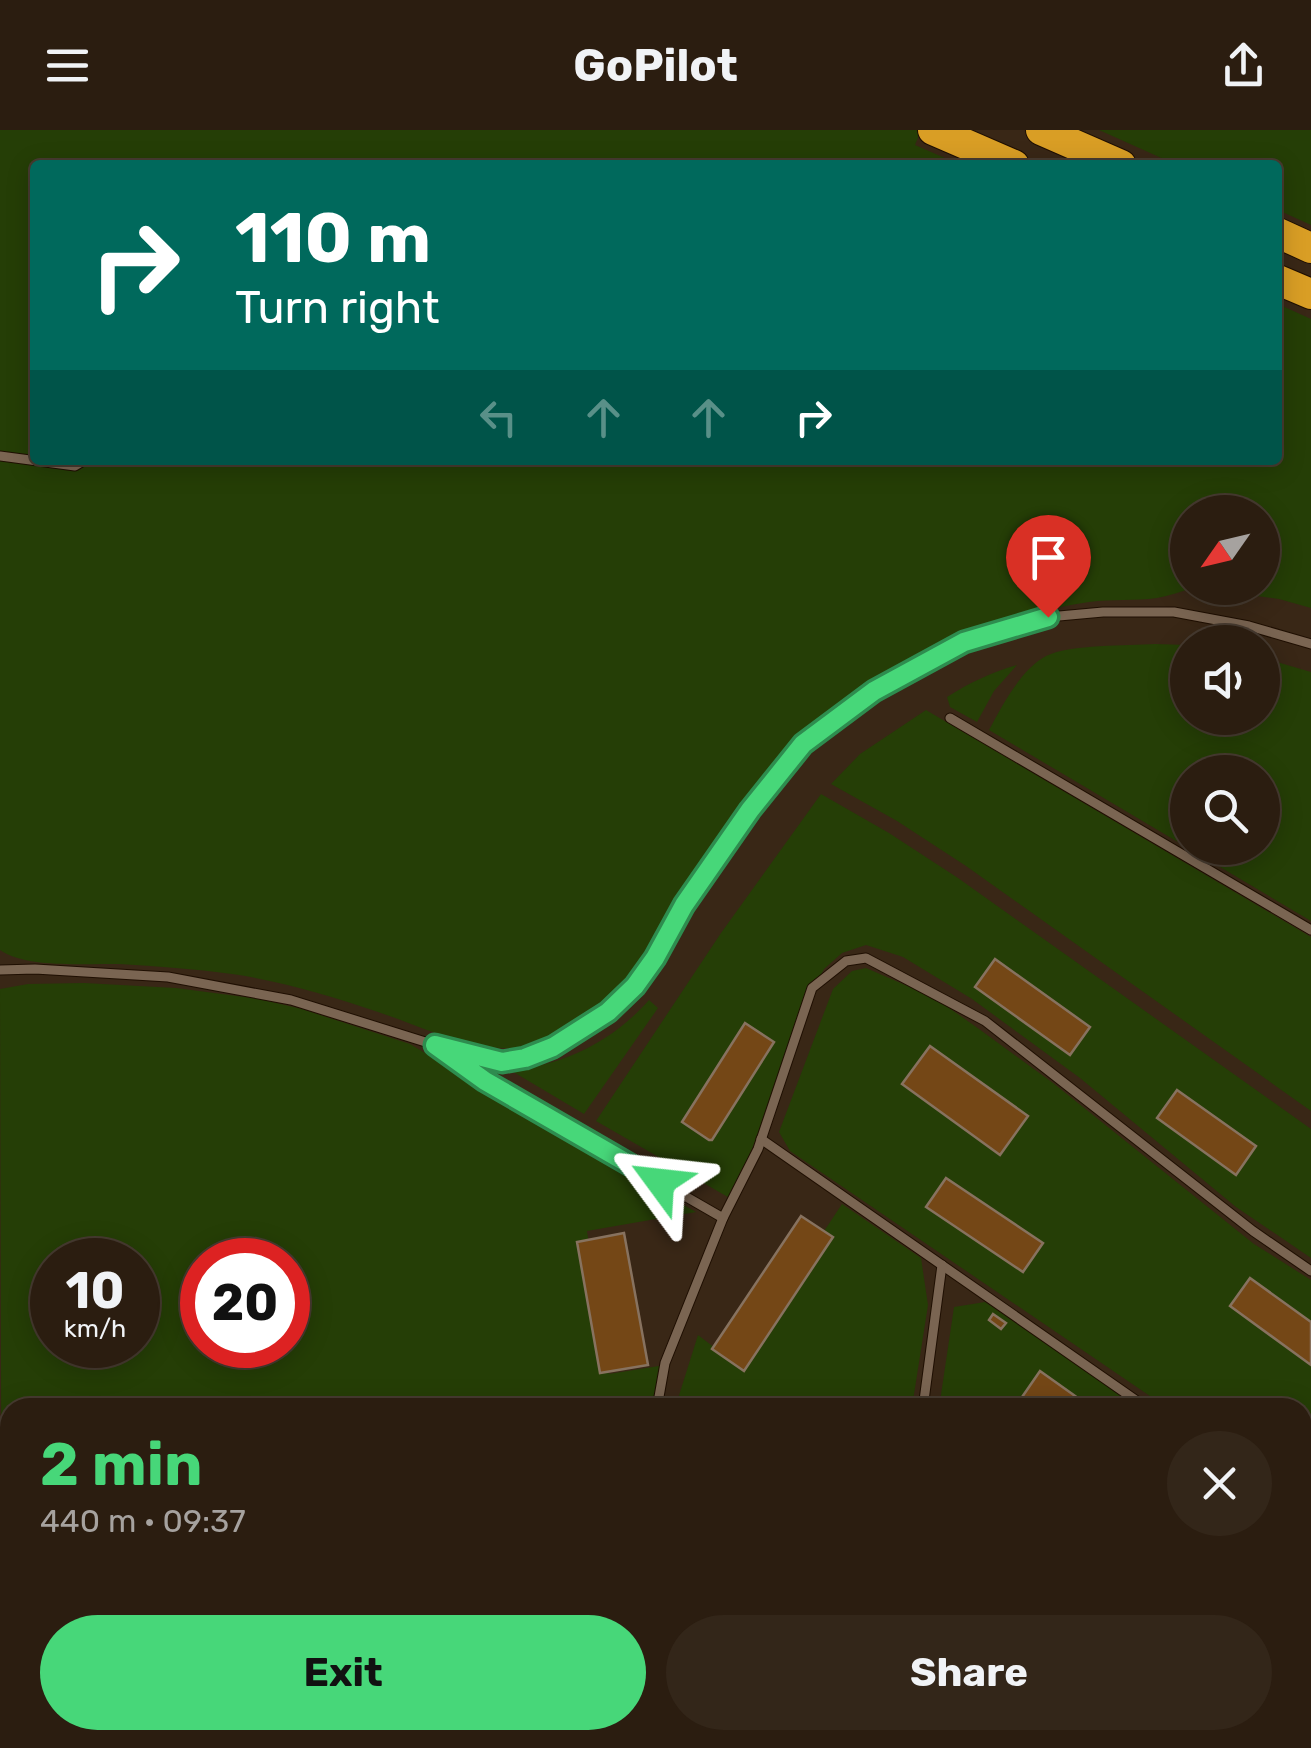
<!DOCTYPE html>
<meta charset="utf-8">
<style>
:root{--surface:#2b1d10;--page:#332619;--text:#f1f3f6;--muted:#a6a29f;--line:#473b30;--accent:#47d779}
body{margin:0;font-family:Rubik,sans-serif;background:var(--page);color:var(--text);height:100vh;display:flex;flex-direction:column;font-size:38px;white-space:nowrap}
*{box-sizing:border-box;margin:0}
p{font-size:32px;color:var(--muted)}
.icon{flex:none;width:55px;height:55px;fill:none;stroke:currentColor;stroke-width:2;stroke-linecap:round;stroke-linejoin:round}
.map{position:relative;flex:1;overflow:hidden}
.side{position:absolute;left:0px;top:1268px;width:1312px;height:352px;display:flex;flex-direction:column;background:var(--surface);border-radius:30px 30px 0 0;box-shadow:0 5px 25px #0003,0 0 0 2px var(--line)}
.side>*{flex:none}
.hud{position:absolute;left:30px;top:30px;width:1252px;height:305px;border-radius:10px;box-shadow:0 5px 25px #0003,0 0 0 2px var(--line);background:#00695c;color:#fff;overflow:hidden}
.needle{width:65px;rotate:236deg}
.fabs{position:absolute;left:1170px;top:365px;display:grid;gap:20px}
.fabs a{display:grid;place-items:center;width:110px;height:110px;border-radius:50%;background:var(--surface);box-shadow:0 5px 25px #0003,0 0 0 2px var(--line);font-size:50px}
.speed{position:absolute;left:30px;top:1108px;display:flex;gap:20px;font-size:50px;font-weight:700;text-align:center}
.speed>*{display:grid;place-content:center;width:130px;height:130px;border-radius:50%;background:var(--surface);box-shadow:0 5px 25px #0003,0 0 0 2px var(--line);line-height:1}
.speed small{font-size:25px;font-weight:400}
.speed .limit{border:15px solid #d22;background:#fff;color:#111}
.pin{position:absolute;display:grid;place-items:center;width:85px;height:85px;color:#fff;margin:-102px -42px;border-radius:50% 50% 50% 0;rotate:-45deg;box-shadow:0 0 10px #0007}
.pin .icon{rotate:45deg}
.me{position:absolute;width:110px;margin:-55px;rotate:300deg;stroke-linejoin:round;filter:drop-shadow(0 0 8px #0008)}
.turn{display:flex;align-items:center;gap:35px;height:210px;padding:0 40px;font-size:45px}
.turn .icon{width:130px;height:130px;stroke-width:2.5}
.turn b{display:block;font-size:70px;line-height:85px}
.lanes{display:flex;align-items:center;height:95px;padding:0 40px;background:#0003;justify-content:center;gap:50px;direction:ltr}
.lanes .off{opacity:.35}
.round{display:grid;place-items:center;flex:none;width:105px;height:105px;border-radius:52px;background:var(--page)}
.summary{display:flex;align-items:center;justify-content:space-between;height:170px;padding:0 40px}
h1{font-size:60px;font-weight:700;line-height:75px;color:var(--accent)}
.action{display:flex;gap:20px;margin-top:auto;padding:20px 40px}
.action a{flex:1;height:115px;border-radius:60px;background:var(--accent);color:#111;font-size:40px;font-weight:700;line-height:115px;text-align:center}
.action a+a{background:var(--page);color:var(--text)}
header{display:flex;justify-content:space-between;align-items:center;height:130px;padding:0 40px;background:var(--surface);font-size:45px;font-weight:700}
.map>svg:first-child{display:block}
.green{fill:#253e06;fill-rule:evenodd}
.building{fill:#744716;stroke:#87725f;stroke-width:2.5}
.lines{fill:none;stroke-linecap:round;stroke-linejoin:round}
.service-casing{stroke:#1f0f02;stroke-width:11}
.motorway-casing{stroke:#1f0f02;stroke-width:32}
.service{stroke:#7a6552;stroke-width:9}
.motorway{stroke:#d99e25;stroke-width:30}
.route-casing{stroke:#2e8c4f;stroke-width:25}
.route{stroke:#47d779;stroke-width:18}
</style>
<header><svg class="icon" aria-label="menu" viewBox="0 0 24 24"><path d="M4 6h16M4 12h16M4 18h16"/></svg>GoPilot<svg class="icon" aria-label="share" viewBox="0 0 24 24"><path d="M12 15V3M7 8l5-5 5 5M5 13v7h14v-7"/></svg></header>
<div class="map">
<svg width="1311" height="1618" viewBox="0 0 1311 1618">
<rect width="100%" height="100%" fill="#392716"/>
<g class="green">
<path d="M0,0H921L915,15L961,35H35V330H1278V174L1311,189V478L1279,469L1194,458H1262V382H1188V458H1193C1182,461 1169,466 1157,468C1135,471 1112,469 1089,472C1000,485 912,521 840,576C801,607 772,651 744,692C722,726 699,759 677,792C655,825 631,860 600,886C582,900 547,913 524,917C474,924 424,897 378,882C331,866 281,851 232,844C194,839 157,836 119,834C86,833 28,839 0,820Z"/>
<polygon points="1099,0 1311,0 1311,95 1278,80 1278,35 1177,35"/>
<path d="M1155,514L1187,515L1188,588H1262L1263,528L1311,542V791L989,600C1002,576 1021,539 1046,526C1071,514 1127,516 1155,514ZM1188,642H1262V718H1188Z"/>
<path d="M1017,535L994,561L977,592L950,577L947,567C969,553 992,542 1017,535Z"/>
<polygon points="926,580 1311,807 1311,981 966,736 897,691 831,654 860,624"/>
<polygon points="821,664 889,703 958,748 1311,999 1311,1128 1236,1077 1080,948 972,869 903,827 866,815 842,823 824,839 807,872 733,1070 596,991 721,803"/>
<polygon points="866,838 935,868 979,899 1053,953 1254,1114 1311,1150 1311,1381 1303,1374 1302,1278 1166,1277 790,1021 779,1002 833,859 852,841"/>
<path d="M84,853L176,858L259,869L302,879L410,914L529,985L579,1019L588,1021L696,1082L587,1101L609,1244L665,1235L655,1277L10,1278V1610H724L728,1618H2L0,859L28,854ZM52,1130H138V1215H52ZM202,1130H288V1215H202Z"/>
<path d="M649,870L658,878L584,984L510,940C563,936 613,911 649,870Z"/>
<polygon points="842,1074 921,1128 928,1175 912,1277 675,1278 698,1205 736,1234"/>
<polygon points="985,1172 1141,1277 939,1278 954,1177"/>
<polygon points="1303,1392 1311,1398 1311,1618 1059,1618 1048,1610 1302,1610"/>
<polygon points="747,1610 861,1610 859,1618 751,1618"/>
<polygon points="889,1610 1018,1610 1030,1618 888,1618"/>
</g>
<g class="building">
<polygon points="995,829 1090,897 1070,925 975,857"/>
<polygon points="745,893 774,912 712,1010 709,1010 682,992"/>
<polygon points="930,916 1028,986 1000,1025 902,954"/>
<polygon points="1177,960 1256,1016 1236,1045 1157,988"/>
<polygon points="946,1048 1043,1113 1023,1142 926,1077"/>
<polygon points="801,1086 833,1107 744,1241 712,1219"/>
<polygon points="624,1103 648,1235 600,1243 577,1112"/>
<polygon points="1250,1148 1311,1192 1311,1235 1230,1176"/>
<polygon points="993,1184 1006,1193 1001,1199 989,1190"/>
<polygon points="1040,1241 1092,1278 1031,1278 1020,1270"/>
<polygon points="649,1610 686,1610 687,1618 650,1618"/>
<polygon points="775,1610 829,1610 829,1611 815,1618 779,1618"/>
</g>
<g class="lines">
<g class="service-casing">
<g id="service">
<polyline points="0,326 75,336 85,330"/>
<polyline points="950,588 1311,800"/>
<polyline points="0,840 35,839 168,847 291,870 435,915 501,932 525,928 553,917 608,882 635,856 655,828 684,775 750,680 803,615 874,561 964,512 1048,487 1103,482 1174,482 1249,496 1311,514"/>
<polyline points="442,920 485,951 723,1088"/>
<polyline points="761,1009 1147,1278"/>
<polyline points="657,1278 665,1233 723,1088 758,1019 812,858 846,831 866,828 985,891 1253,1101 1311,1141"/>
<polyline points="923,1278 942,1135"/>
<polyline points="1302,1386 1311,1392"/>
<polyline points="726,1610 730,1618"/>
<polyline points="1036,1610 1047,1618"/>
<polyline points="875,1618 876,1610"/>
</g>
</g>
<g class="motorway-casing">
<g id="motorway">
<polyline points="933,0 1014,35"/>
<polyline points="1041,0 1121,35"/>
<polyline points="1278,103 1311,118"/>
<polyline points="1278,150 1311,164"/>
</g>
</g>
<use href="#service" class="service"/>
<use href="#motorway" class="motorway"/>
</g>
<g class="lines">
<g class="route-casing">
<polyline id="route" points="660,1052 485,951 435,915 502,932 525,928 553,917 608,882 635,856 655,828 684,775 750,680 803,614 874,561 964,512 1048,487"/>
</g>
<use href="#route" class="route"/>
</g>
</svg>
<div class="fabs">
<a><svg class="needle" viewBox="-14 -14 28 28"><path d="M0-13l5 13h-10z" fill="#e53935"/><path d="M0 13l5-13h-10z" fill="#a6a29f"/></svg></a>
<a><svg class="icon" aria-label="sound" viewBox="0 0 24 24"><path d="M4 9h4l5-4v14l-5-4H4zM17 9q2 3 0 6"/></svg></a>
<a><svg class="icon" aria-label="search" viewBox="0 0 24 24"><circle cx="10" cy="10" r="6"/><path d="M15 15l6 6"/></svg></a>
</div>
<div class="speed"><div>10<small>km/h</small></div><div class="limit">20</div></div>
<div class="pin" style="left:1048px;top:487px;background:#d93025"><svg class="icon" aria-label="arrive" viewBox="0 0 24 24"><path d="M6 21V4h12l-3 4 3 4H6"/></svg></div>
<svg class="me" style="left:660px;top:1052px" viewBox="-20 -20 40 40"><path d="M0-17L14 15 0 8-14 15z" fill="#47d779" stroke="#fff" stroke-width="4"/></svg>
<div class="hud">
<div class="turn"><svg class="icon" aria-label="right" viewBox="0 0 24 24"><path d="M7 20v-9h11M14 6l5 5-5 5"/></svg><div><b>110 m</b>Turn right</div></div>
<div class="lanes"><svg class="icon off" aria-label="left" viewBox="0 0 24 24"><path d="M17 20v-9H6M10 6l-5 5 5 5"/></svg><svg class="icon off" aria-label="ahead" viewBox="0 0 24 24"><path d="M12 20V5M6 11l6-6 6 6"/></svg><svg class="icon off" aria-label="ahead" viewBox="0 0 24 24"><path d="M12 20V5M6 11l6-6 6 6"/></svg><svg class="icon" aria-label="right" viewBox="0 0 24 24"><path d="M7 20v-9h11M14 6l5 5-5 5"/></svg></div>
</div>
<section class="side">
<div class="summary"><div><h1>2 min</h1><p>440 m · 09:37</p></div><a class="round"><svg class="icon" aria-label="close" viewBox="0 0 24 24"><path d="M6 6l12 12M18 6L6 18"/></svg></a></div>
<div class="action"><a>Exit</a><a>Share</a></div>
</section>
</div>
